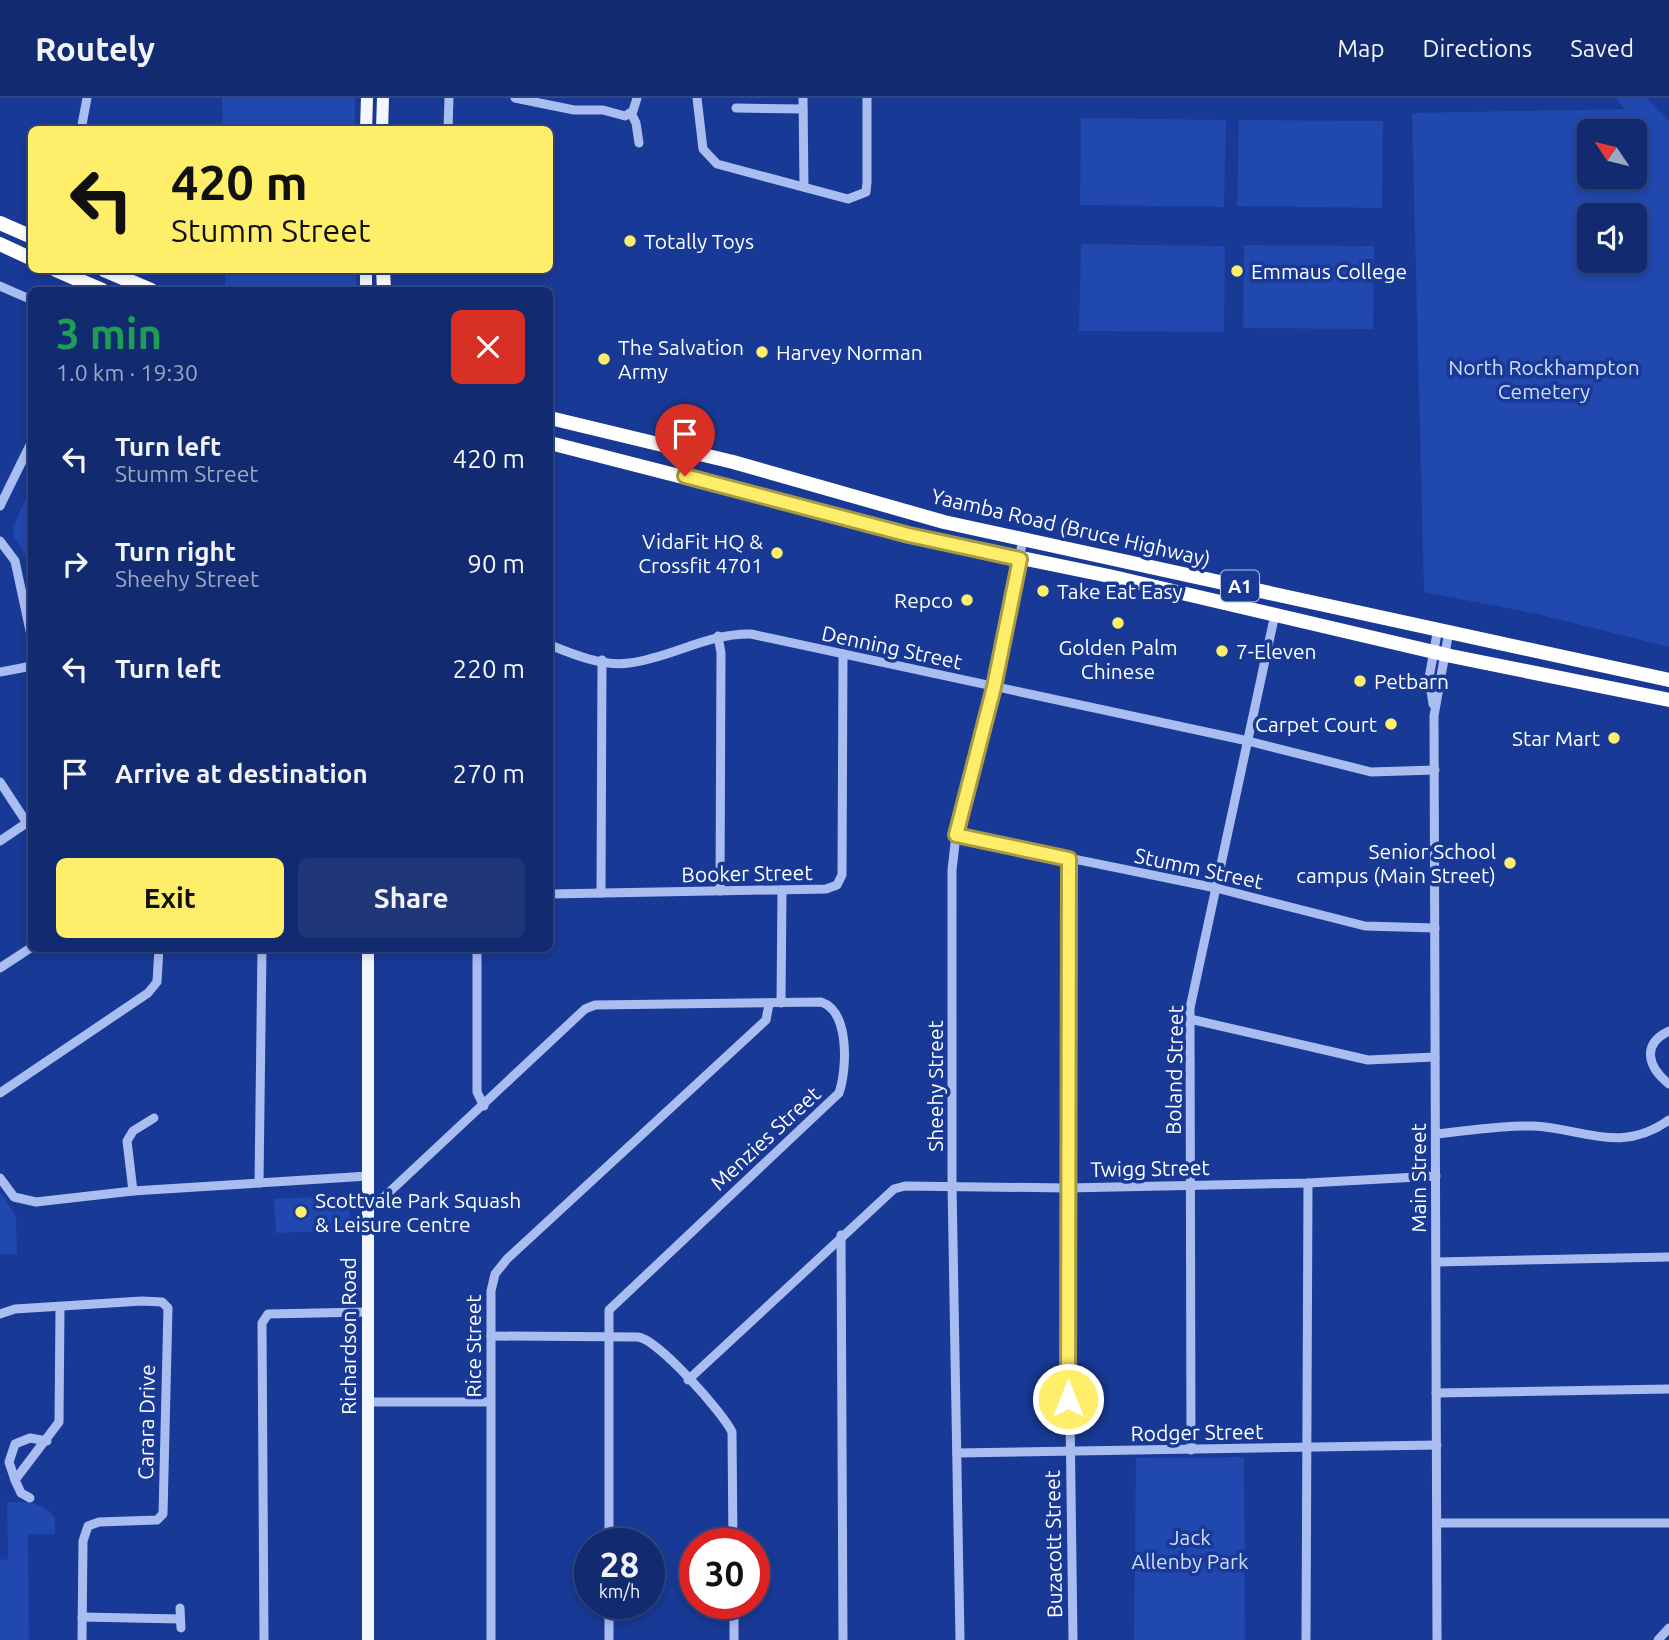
<!DOCTYPE html>
<meta charset="utf-8">
<style>
:root{--surface:#122b70;--page:#1f3778;--text:#f1f3f6;--muted:#9ca7c3;--line:#314783;--accent:#ffee69}
body{margin:0;font-family:Ubuntu,sans-serif;background:var(--page);color:var(--text);height:100vh;display:flex;flex-direction:column;font-size:26px;white-space:nowrap}
*{box-sizing:border-box;margin:0}
p{font-size:23px;color:var(--muted)}
.icon{flex:none;width:38px;height:38px;fill:none;stroke:currentColor;stroke-width:2;stroke-linecap:round;stroke-linejoin:round}
.map{position:relative;flex:1;overflow:hidden}
.sheet{position:absolute;left:28px;top:189px;width:525px;height:665px;display:flex;flex-direction:column;background:var(--surface);border-radius:10px;box-shadow:0 4px 10px #0003,0 0 0 2px var(--line)}
.sheet>*{flex:none}
.banner{position:absolute;left:28px;top:28px;width:525px;height:147px;border-radius:10px;box-shadow:0 4px 10px #0003,0 0 0 2px var(--line);background:#ffee69;color:#111;overflow:hidden}
.needle{width:46px;rotate:305deg}
.controls{position:absolute;left:1577px;top:21px;display:grid;gap:14px}
.controls a{display:grid;place-items:center;width:70px;height:70px;border-radius:10px;background:var(--surface);box-shadow:0 4px 10px #0003,0 0 0 2px var(--line);font-size:35px}
.speed{position:absolute;left:574px;top:1430px;display:flex;gap:14px;font-size:35px;font-weight:700;text-align:center}
.speed>*{display:grid;place-content:center;width:91px;height:91px;border-radius:50%;background:var(--surface);box-shadow:0 4px 10px #0003,0 0 0 2px var(--line);line-height:1}
.speed small{font-size:18px;font-weight:400}
.speed .limit{border:10px solid #d22;background:#fff;color:#111}
.pin{position:absolute;display:grid;place-items:center;width:60px;height:60px;color:#fff;margin:-72px -30px;border-radius:50% 50% 50% 0;rotate:-45deg;box-shadow:0 0 7px #0007}
.pin .icon{rotate:45deg}
.me{position:absolute;width:77px;margin:-38px;rotate:0deg;stroke-linejoin:round;filter:drop-shadow(0 0 5px #0008)}
.turn{display:flex;align-items:center;gap:24px;height:147px;padding:0 28px;font-size:32px}
.turn .icon{width:91px;height:91px;stroke-width:2.5}
.turn b{display:block;font-size:49px;line-height:60px}
.round{display:grid;place-items:center;flex:none;width:74px;height:74px;border-radius:10px;background:var(--page)}
.summary{display:flex;align-items:center;justify-content:space-between;height:119px;padding:0 28px}
h1{font-size:42px;font-weight:700;line-height:52px;color:#1e9e55}
.action{display:flex;gap:14px;margin-top:auto;padding:14px 28px}
.action a{flex:1;height:80px;border-radius:10px;background:var(--accent);color:#111;font-size:28px;font-weight:700;line-height:80px;text-align:center}
.action a+a{background:var(--page);color:var(--text)}
ul{padding:0;list-style:none}
li{display:flex;align-items:center;gap:21px;height:105px;padding:0 28px}
li div{flex:1}
li b{display:block;font-size:26px}
li em{font-style:normal}
header{display:flex;align-items:center;gap:42px;box-sizing:border-box;height:98px;padding:0 35px;background:var(--surface);border-bottom:2px solid var(--line)}
header strong{font-size:33px}
nav{display:flex;gap:38px;margin-inline-start:auto;font-size:24px}
.map>svg:first-child{display:block}
.green{fill:#2148af;fill-rule:evenodd}
.lines{fill:none;stroke-linecap:round;stroke-linejoin:round}
.minor{stroke:#aabdf1;stroke-width:9}
.major{stroke:#f3f6ff;stroke-width:12}
.highway{stroke:#fff;stroke-width:14}
.route-casing{stroke:#a69b44;stroke-width:18}
.route{stroke:#ffee69;stroke-width:12}
.poi-dot{fill:#ffee69;stroke:#183995;stroke-width:2.5}
.labels{text-anchor:middle;dominant-baseline:central;stroke-width:7;stroke-linejoin:round;paint-order:stroke}
.shield{fill:#183995;stroke:#bac4df;stroke-width:2}
.shield-label{font-size:19px;font-weight:bold;fill:#fff}
.poi-label{font-size:21px;fill:#fff;stroke:#183995;text-anchor:start}
.park-label{font-size:21px;fill:#d1ddfc;stroke:#183995}
.street-label{font-size:21px;fill:#fff;stroke:#183995}
</style>
<header>
<strong>Routely</strong>
<nav><a>Map</a><a>Directions</a><a>Saved</a></nav>
</header>
<div class="map">
<svg width="1669" height="1542" viewBox="0 0 1669 1542">
<rect width="100%" height="100%" fill="#183995"/>
<g class="green">
<polygon points="222,0 355,0 355,31 223,31"/>
<path d="M1615,0H1646L1669,23V549L1537,516L1424,494L1412,15L1625,11ZM1589,33H1634V79H1589ZM1589,117H1634V163H1589Z"/>
<polygon points="1081,20 1226,22 1224,109 1080,107"/>
<polygon points="1239,22 1383,23 1382,110 1237,108"/>
<polygon points="1081,146 1225,148 1224,234 1079,233"/>
<polygon points="1244,147 1374,148 1373,231 1243,230"/>
<rect x="225" y="172" width="131" height="20"/>
<polygon points="31,388 31,465 14,439 13,430"/>
<polygon points="0,1094 16,1118 17,1156 0,1157"/>
<polygon points="337,1098 338,1108 349,1107 350,1132 276,1135 274,1101"/>
<polygon points="1244,1359 1245,1542 1134,1542 1136,1360"/>
<path d="M7,1404C29,1404 39,1403 55,1419V1436L28,1437L29,1542H0V1462L8,1461Z"/>
</g>
<g class="lines">
<g class="minor">
<polyline points="515,0 574,12 603,12 625,18 633,13 637,0"/>
<polyline points="697,0 703,51 717,66 848,101 866,94 867,84 867,0"/>
<polyline points="803,0 804,89"/>
<polyline points="736,10 803,11"/>
<polyline points="631,15 636,25 639,45"/>
<polyline points="81,32 87,0"/>
<polyline points="448,32 449,0"/>
<polyline points="0,188 32,202"/>
<polyline points="0,408 32,343"/>
<polyline points="0,443 15,463 32,542"/>
<polyline points="718,538 721,555 720,793"/>
<path d="M550,547C572,556 604,569 629,565C671,560 707,535 751,536L1248,643L1371,674L1435,672"/>
<polyline points="0,574 32,568"/>
<polyline points="1433,606 1429,580 1438,530"/>
<polyline points="0,684 27,725"/>
<polyline points="956,737 1216,790 1365,828 1435,830"/>
<polyline points="0,743 31,722"/>
<polyline points="1069,761 1067,1090 1073,1542"/>
<polyline points="601,795 602,562"/>
<polyline points="550,796 826,791 837,787 842,777 843,556"/>
<polyline points="477,850 477,994 484,1008"/>
<polyline points="0,870 32,849"/>
<polyline points="781,905 782,792"/>
<polyline points="1190,921 1368,962 1435,959"/>
<path d="M1669,933C1640,947 1649,970 1669,986"/>
<polyline points="0,995 148,895 157,884 159,850"/>
<path d="M1436,1036C1468,1033 1500,1027 1533,1028C1582,1030 1621,1057 1669,1022"/>
<polyline points="0,1080 14,1099 36,1104 133,1093 368,1078"/>
<polyline points="259,1085 262,850"/>
<polyline points="133,1093 127,1043 133,1033 154,1020"/>
<path d="M368,1105L384,1099L585,911L595,907L821,904C850,913 847,972 839,995L609,1212V1446"/>
<polyline points="841,1137 843,1542"/>
<polyline points="1436,1164 1669,1159"/>
<polyline points="0,1216 15,1211 142,1203 162,1204 168,1210 163,1416 157,1422 99,1424 88,1428 83,1443 82,1542"/>
<path d="M491,1238L638,1239C658,1241 723,1315 732,1334L733,1446"/>
<polyline points="688,1282 894,1091 905,1088 1067,1090 1308,1085 1436,1078"/>
<polyline points="1436,1295 1669,1291"/>
<polyline points="368,1304 490,1304"/>
<polyline points="1191,1352 1190,910 1275,516"/>
<polyline points="957,1355 1437,1347"/>
<polyline points="15,1382 9,1364 15,1346 30,1340 47,1343"/>
<polyline points="30,1400 21,1395 15,1382 59,1324 60,1209"/>
<polyline points="1437,1425 1669,1425"/>
<polyline points="734,1505 734,1542"/>
<polyline points="180,1510 181,1530"/>
<polyline points="82,1519 180,1521"/>
<polyline points="264,1542 262,1225 268,1216 367,1214"/>
<polyline points="491,1542 491,1193 495,1176 507,1161 766,922 769,906"/>
<polyline points="609,1542 609,1505"/>
<polyline points="960,1542 952,1087 952,772 956,737 994,589 1023,441"/>
<polyline points="1306,1542 1308,1085"/>
<polyline points="1437,1542 1434,618 1449,533"/>
<polyline points="1658,1542 1669,1530"/>
</g>
<g class="major">
<polyline points="366,32 367,0"/>
<polyline points="382,32 383,0"/>
<polyline points="366,192 366,172"/>
<polyline points="368,1542 368,850"/>
</g>
<g class="highway">
<polyline points="0,125 32,139"/>
<polyline points="0,146 32,161"/>
<polyline points="56,172 102,192"/>
<polyline points="104,172 151,192"/>
<polyline points="383,172 384,192"/>
<polyline points="550,320 733,364 944,424 1669,582"/>
<polyline points="550,345 909,437 1109,478 1451,558 1669,602"/>
</g>
</g>
<g class="lines">
<g class="route-casing">
<polyline id="route" points="685,378 909,437 1020,461 994,589 956,737 1069,761 1068,1301"/>
</g>
<use href="#route" class="route"/>
</g>
<g class="poi-dot">
<circle cx="630" cy="143" r="7"/>
<circle cx="1237" cy="173" r="7"/>
<circle cx="762" cy="254" r="7"/>
<circle cx="604" cy="261" r="7"/>
<circle cx="777" cy="455" r="7"/>
<circle cx="1043" cy="493" r="7"/>
<circle cx="967" cy="502" r="7"/>
<circle cx="1118" cy="525" r="7"/>
<circle cx="1222" cy="553" r="7"/>
<circle cx="1360" cy="583" r="7"/>
<circle cx="1391" cy="626" r="7"/>
<circle cx="1614" cy="640" r="7"/>
<circle cx="1510" cy="765" r="7"/>
<circle cx="301" cy="1114" r="7"/>
</g>
<g class="labels">
<rect class="shield" x="1221" y="472.5" width="38" height="31" rx="5"/>
<g class="shield-label">
<text x="1240" y="488">A1</text>
</g>
<g class="poi-label">
<text x="644" y="143">Totally Toys</text>
<text x="1251" y="173">Emmaus College</text>
<text x="618" y="249">The Salvation<tspan x="618" dy="24">Army</tspan></text>
<text x="776" y="254">Harvey Norman</text>
<text x="763" y="443" text-anchor="end">VidaFit HQ &amp;<tspan x="763" dy="24">Crossfit 4701</tspan></text>
<text x="1057" y="493">Take Eat Easy</text>
<text x="953" y="502" text-anchor="end">Repco</text>
<text x="1118" y="549" text-anchor="middle">Golden Palm<tspan x="1118" dy="24">Chinese</tspan></text>
<text x="1236" y="553">7-Eleven</text>
<text x="1374" y="583">Petbarn</text>
<text x="1377" y="626" text-anchor="end">Carpet Court</text>
<text x="1600" y="640" text-anchor="end">Star Mart</text>
<text x="1496" y="753" text-anchor="end">Senior School<tspan x="1496" dy="24">campus (Main Street)</tspan></text>
<text x="315" y="1102">Scottvale Park Squash<tspan x="315" dy="24">&amp; Leisure Centre</tspan></text>
</g>
<g class="park-label">
<text x="1544" y="269">North Rockhampton<tspan x="1544" dy="24">Cemetery</tspan></text>
<text x="1190" y="1439">Jack<tspan x="1190" dy="24">Allenby Park</tspan></text>
</g>
<g class="street-label">
<text transform="translate(1071 429) rotate(13)">Yaamba Road (Bruce Highway)</text>
<text transform="translate(892 549) rotate(12)">Denning Street</text>
<text transform="translate(1199 770) rotate(12)">Stumm Street</text>
<text transform="translate(747 775) rotate(-1)">Booker Street</text>
<text transform="translate(1174 972) rotate(-89)">Boland Street</text>
<text transform="translate(935 988) rotate(-90)">Sheehy Street</text>
<text transform="translate(765 1040) rotate(-43)">Menzies Street</text>
<text transform="translate(1150 1070) rotate(-1)">Twigg Street</text>
<text transform="translate(1418 1080) rotate(-90)">Main Street</text>
<text transform="translate(348 1238) rotate(-90)">Richardson Road</text>
<text transform="translate(473 1248) rotate(-90)">Rice Street</text>
<text transform="translate(146 1324) rotate(-89)">Carara Drive</text>
<text transform="translate(1197 1334) rotate(-1)">Rodger Street</text>
<text transform="translate(1053 1446) rotate(-91)">Buzacott Street</text>
</g>
</g>
</svg>
<div class="controls">
<a><svg class="needle" viewBox="-14 -14 28 28"><path d="M0-13l5 13h-10z" fill="#e53935"/><path d="M0 13l5-13h-10z" fill="#9ca7c3"/></svg></a>
<a><svg class="icon" aria-label="sound" viewBox="0 0 24 24"><path d="M4 9h4l5-4v14l-5-4H4zM17 9q2 3 0 6"/></svg></a>
</div>
<div class="speed"><div>28<small>km/h</small></div><div class="limit">30</div></div>
<div class="pin" style="left:685px;top:378px;background:#d93025"><svg class="icon" aria-label="arrive" viewBox="0 0 24 24"><path d="M6 21V4h12l-3 4 3 4H6"/></svg></div>
<svg class="me" style="left:1068px;top:1301px" viewBox="-20 -20 40 40"><circle r="17" fill="#ffee69" stroke="#fff" stroke-width="3"/><path d="M0-11L8 9 0 5-8 9z" fill="#fff"/></svg>
<div class="banner">
<div class="turn"><svg class="icon" aria-label="left" viewBox="0 0 24 24"><path d="M17 20v-9H6M10 6l-5 5 5 5"/></svg><div><b>420 m</b>Stumm Street</div></div>
</div>
<section class="sheet">
<div class="summary"><div><h1>3 min</h1><p>1.0 km · 19:30</p></div><a class="round" style="background:#d93025;color:#fff"><svg class="icon" aria-label="close" viewBox="0 0 24 24"><path d="M6 6l12 12M18 6L6 18"/></svg></a></div>
<ul>
<li><svg class="icon" aria-label="left" viewBox="0 0 24 24"><path d="M17 20v-9H6M10 6l-5 5 5 5"/></svg><div><b>Turn left</b><p>Stumm Street</p></div><em>420 m</em></li>
<li><svg class="icon" aria-label="right" viewBox="0 0 24 24"><path d="M7 20v-9h11M14 6l5 5-5 5"/></svg><div><b>Turn right</b><p>Sheehy Street</p></div><em>90 m</em></li>
<li><svg class="icon" aria-label="left" viewBox="0 0 24 24"><path d="M17 20v-9H6M10 6l-5 5 5 5"/></svg><div><b>Turn left</b></div><em>220 m</em></li>
<li><svg class="icon" aria-label="arrive" viewBox="0 0 24 24"><path d="M6 21V4h12l-3 4 3 4H6"/></svg><div><b>Arrive at destination</b></div><em>270 m</em></li>
</ul>
<div class="action"><a>Exit</a><a>Share</a></div>
</section>
</div>
